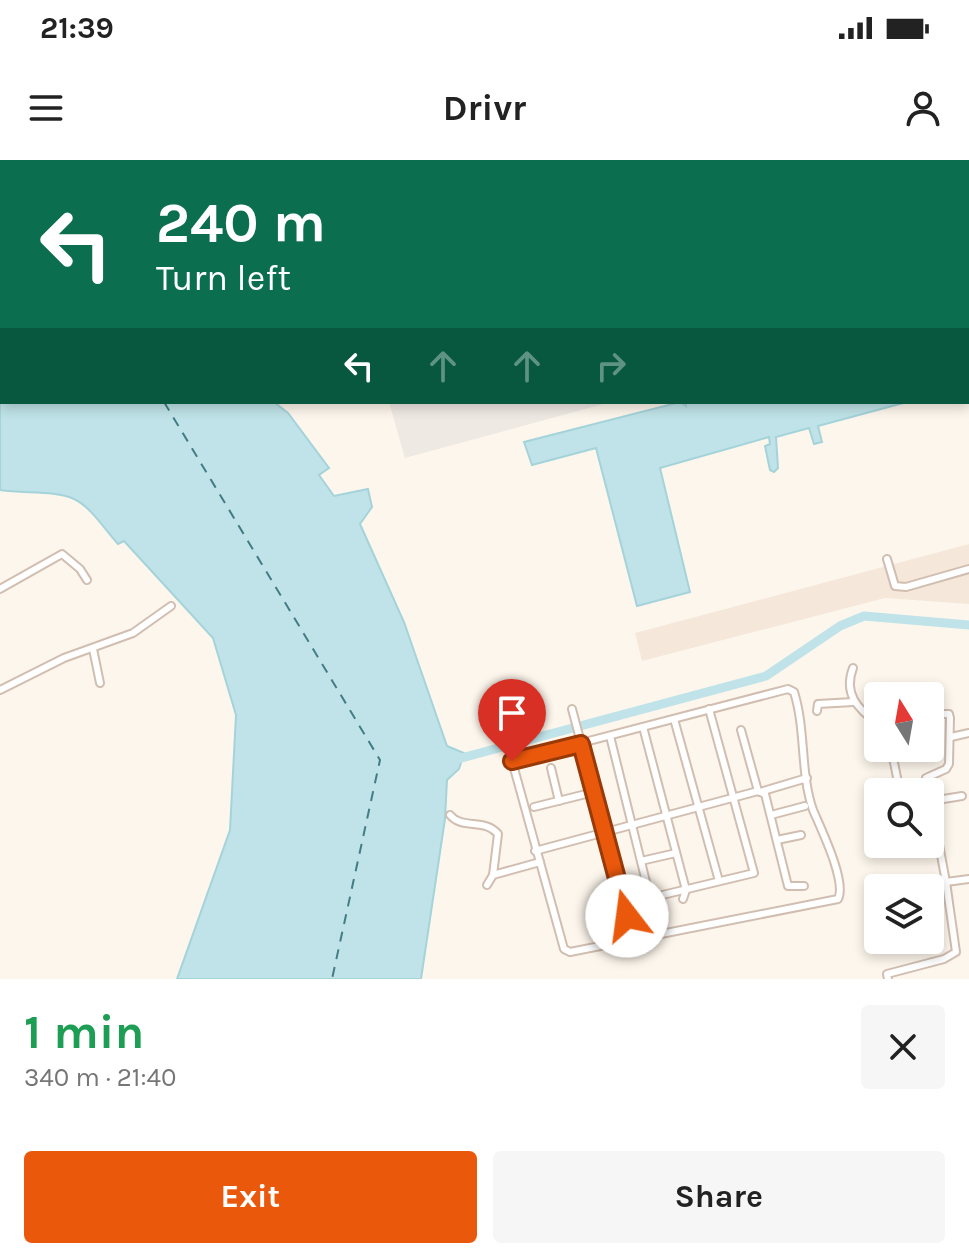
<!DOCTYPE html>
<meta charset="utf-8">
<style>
:root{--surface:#fff;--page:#f6f6f6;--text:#222;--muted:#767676;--accent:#ea580c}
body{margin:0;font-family:Karla,sans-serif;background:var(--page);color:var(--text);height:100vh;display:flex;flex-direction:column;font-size:30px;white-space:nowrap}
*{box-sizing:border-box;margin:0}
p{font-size:26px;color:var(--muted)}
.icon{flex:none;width:44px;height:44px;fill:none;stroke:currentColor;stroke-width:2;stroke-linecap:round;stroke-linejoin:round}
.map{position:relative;height:819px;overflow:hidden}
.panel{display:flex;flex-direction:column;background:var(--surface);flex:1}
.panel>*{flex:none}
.banner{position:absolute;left:0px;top:0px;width:970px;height:244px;box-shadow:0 4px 12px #0003;background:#0b6e4f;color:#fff;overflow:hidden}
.needle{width:52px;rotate:349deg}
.controls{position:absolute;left:864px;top:522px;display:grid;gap:16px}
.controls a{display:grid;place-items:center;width:80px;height:80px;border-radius:8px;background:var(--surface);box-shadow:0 4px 12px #0003;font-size:40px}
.pin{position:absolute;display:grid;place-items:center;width:68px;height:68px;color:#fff;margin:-82px -34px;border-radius:50% 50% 50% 0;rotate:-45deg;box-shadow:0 0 8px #0007}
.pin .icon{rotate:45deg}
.me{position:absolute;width:88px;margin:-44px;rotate:345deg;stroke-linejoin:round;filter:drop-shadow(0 0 6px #0008)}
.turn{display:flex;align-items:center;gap:28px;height:168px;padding:0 24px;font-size:36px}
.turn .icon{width:104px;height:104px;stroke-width:2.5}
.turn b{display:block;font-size:56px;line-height:68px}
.lanes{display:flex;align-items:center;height:76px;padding:0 24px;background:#0003;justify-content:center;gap:40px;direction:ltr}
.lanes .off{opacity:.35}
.round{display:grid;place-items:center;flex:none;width:84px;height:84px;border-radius:8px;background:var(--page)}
.summary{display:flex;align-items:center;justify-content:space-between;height:136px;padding:0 24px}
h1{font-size:48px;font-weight:700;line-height:60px;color:#1e9e55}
.cta{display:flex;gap:16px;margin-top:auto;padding:16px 24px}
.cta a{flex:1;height:92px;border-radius:8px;background:var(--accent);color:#fff;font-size:32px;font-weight:700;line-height:92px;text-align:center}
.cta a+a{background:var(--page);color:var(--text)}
.status{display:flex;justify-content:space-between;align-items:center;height:56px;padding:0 40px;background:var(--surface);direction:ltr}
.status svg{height:22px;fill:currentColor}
header{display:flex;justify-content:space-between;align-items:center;height:104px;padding:0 24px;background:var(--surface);font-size:36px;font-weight:700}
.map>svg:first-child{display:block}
.residential{fill:#f5e8da}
.industrial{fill:#efe9e4}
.water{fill:#bfe3e8;stroke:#a5d3da;stroke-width:2}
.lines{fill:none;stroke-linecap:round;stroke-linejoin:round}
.stream{stroke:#a5d3da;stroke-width:2}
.river{stroke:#bfe3e8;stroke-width:9}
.ferry{stroke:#437c86;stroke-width:2;stroke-dasharray:10 8;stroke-linecap:butt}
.minor-casing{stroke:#d1beb0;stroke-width:10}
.minor{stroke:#fff;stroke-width:6}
.route-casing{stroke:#983908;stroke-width:20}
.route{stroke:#ea580c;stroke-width:14}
</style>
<div class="status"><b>21:39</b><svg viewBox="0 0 49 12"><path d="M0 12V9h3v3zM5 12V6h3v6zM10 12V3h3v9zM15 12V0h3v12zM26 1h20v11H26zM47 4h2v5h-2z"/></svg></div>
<header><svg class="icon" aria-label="menu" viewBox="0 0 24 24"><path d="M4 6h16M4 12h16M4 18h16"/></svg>Drivr<svg class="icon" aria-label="person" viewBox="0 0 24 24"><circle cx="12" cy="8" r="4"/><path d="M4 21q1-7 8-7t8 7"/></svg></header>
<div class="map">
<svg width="969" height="819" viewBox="0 0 969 819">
<rect width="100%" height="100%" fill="#fdf6ec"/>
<polygon class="residential" points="969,384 969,444 885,438 642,501 635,473"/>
<polygon class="industrial" points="389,242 611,242 405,298"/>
<g class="water">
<path d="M0,152L2,242H274L288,253L329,308L319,315L334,336L368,329L372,347L360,364L404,462L447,586L464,593L459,609L447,620L445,659L421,819H177L230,670L236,555L213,478L124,381L118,384C106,371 90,346 74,339C55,330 23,334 0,330Z"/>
<polygon points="680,242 686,246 686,242 907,242 818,266 822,282 814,284 809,268 776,277 778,308 774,312 770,310 765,286 770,284 769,277 660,308 690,432 637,446 596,288 532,305 524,282"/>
</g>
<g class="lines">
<polyline class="stream" points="389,2 389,0"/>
<polyline class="river" points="454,600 766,516 840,466 864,456 969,465"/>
<g class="ferry">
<polyline points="188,2 189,0"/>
<polyline points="164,242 380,600 332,819"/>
</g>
<g class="minor-casing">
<g id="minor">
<polyline points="332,0 336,2"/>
<polyline points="281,2 282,0"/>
<polyline points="310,2 312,0"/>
<polyline points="382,2 382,0"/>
<polyline points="887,399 895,426 906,427 969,409"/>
<polyline points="0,429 62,394 80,409 87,420"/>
<polyline points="93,489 100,523"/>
<path d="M853,508C843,534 858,549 878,564"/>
<path d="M788,529L794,532C806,570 800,613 813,650C821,669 847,722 838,739L570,792L564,789L512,601Z"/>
<polyline points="0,530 64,498 133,473 171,446"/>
<polyline points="572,549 627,756"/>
<polyline points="817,551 818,544 853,542"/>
<polyline points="674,559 719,721"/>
<polyline points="643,567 686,730 683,739"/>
<polyline points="741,570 758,631 765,634 788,726 804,726"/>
<polyline points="610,576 650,738 754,713 709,549"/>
<polyline points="951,577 969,573"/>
<polyline points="891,588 900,632"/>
<polyline points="551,608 559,641"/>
<polyline points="760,632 807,618"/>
<polyline points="929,632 926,618 946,609 949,604 950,558 949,554 943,554"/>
<polyline points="931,641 962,636"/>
<polyline points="534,647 594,632"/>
<path d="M450,655C462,670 485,658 498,674L493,715L487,725"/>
<polyline points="771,655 805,646"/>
<polyline points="930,657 934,658 946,722 969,719"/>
<polyline points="777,680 801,675"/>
<polyline points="535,691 758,631"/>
<polyline points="641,701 676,693"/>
<polyline points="493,715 540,702"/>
<polyline points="888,819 887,814 944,799 956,792 946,722"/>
</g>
</g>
<use href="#minor" class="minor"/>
</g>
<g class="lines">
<g class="route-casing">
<polyline id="route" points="512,601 581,584 627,756"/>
</g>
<use href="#route" class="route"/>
</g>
</svg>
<div class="controls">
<a><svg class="needle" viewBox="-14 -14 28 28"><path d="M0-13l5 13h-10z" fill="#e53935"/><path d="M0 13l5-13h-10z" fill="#767676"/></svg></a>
<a><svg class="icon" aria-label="search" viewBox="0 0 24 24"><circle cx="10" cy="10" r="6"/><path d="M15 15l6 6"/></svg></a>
<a><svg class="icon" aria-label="layers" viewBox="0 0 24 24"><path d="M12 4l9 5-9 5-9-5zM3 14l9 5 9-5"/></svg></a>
</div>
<div class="pin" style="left:512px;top:601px;background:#d93025"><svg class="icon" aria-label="arrive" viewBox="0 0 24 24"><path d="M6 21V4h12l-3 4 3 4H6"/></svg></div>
<svg class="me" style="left:627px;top:756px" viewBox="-20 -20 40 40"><circle r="19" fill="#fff"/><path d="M0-13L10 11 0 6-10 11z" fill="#ea580c"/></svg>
<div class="banner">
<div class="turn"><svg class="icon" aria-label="left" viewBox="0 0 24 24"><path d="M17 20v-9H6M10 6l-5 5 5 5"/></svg><div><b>240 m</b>Turn left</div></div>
<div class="lanes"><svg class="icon" aria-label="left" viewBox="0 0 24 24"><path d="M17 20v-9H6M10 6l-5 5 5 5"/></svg><svg class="icon off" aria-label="ahead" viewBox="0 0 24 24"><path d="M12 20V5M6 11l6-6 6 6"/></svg><svg class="icon off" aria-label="ahead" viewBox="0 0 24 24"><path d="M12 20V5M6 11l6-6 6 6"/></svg><svg class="icon off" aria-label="right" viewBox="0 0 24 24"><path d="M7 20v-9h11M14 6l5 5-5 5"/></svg></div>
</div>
</div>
<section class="panel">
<div class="summary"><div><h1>1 min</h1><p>340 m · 21:40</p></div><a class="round"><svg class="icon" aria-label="close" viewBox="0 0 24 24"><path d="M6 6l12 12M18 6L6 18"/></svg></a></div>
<div class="cta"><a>Exit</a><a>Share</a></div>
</section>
